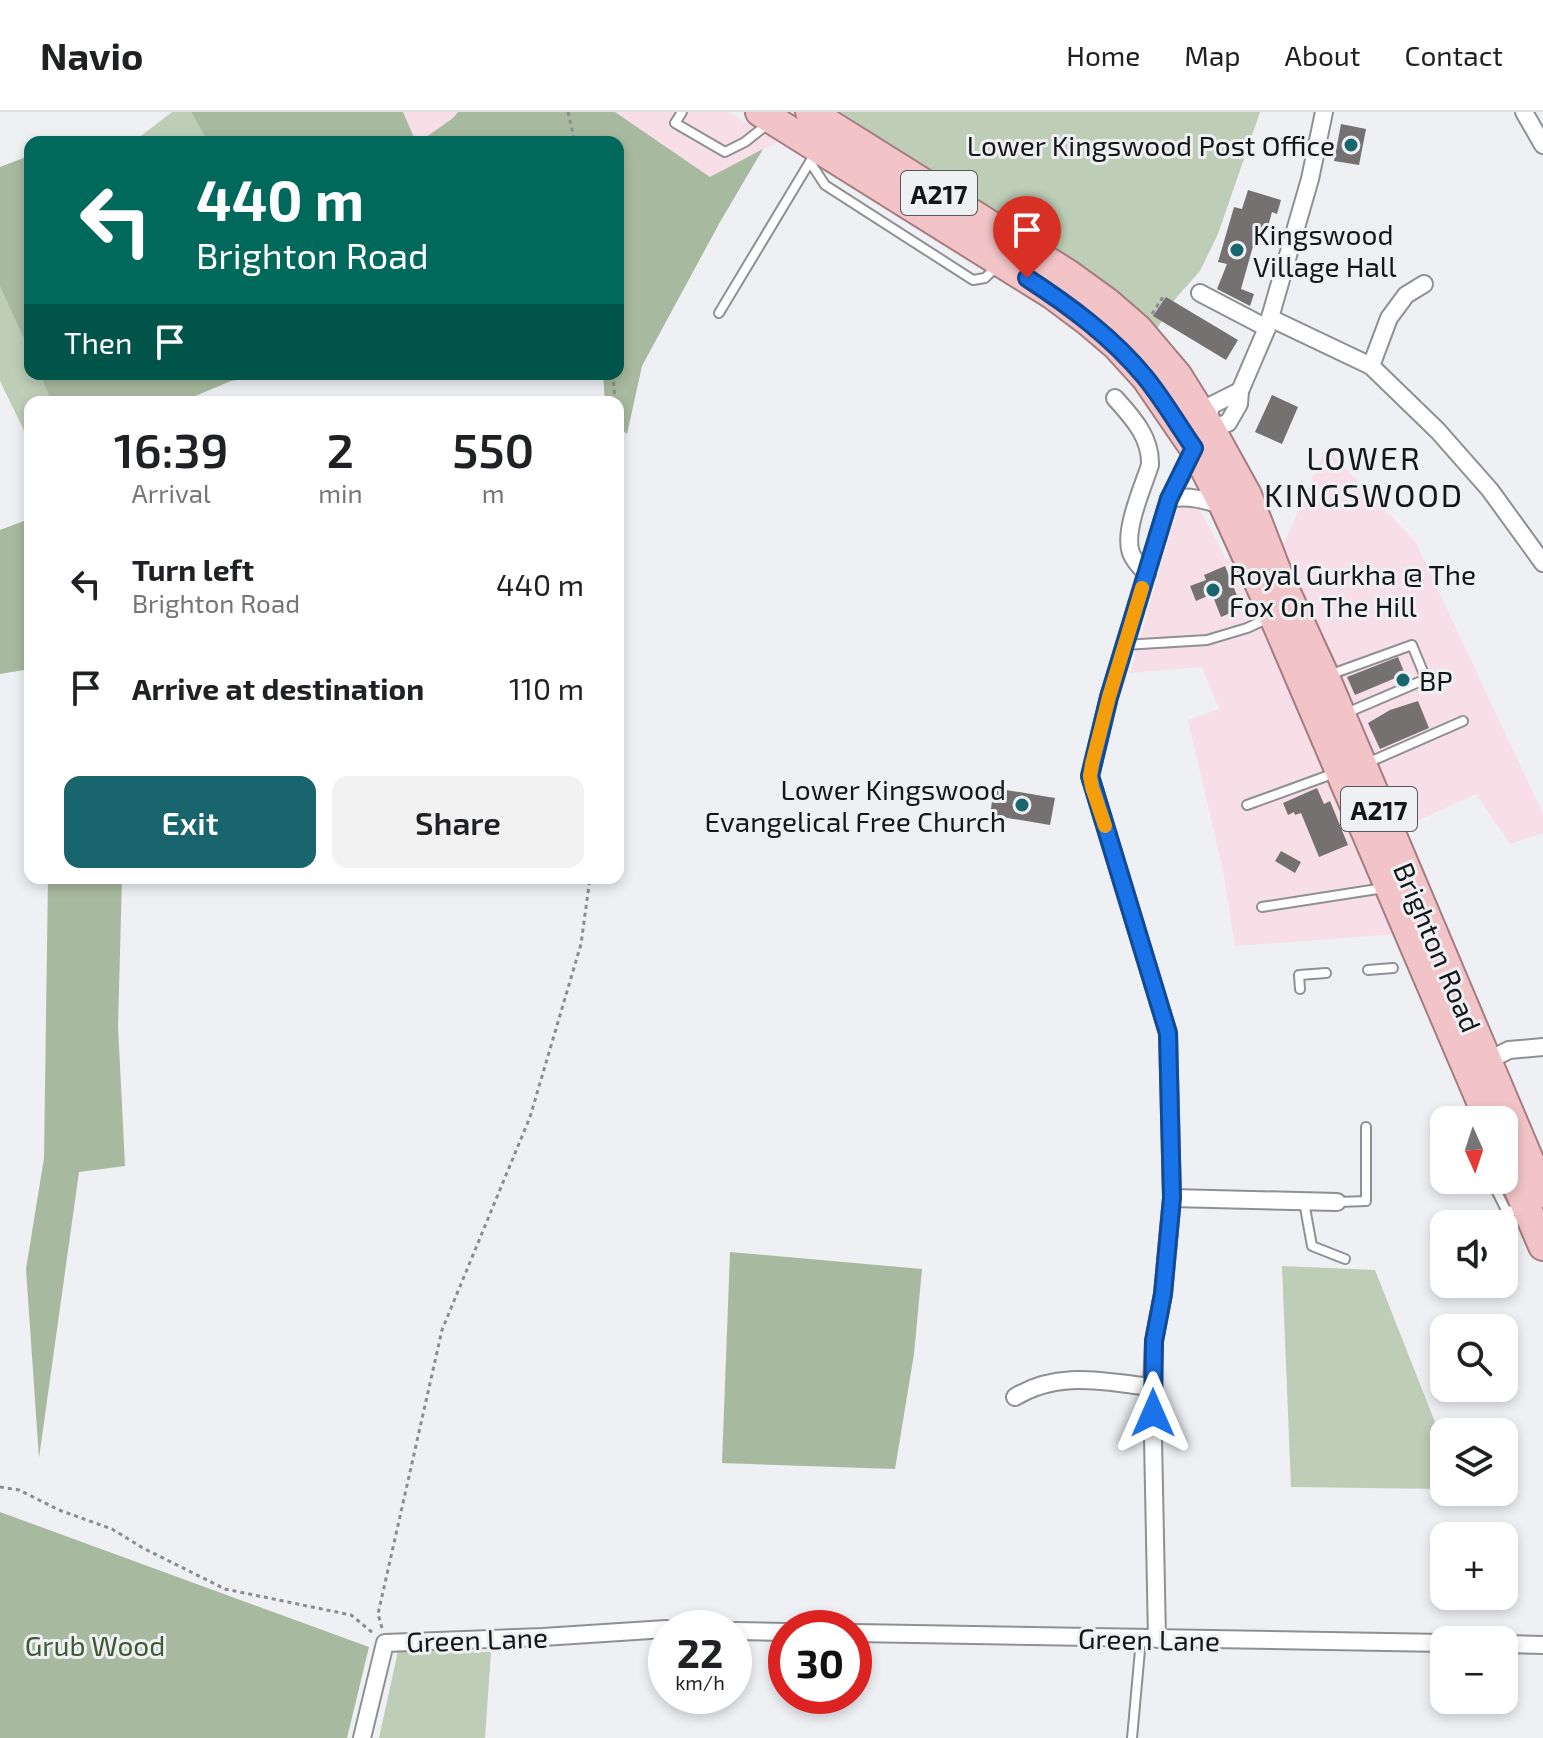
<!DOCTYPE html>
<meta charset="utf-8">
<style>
:root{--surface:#fff;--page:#f2f2f2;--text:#202124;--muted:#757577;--line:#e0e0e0;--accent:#18656d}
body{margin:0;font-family:"Exo 2",sans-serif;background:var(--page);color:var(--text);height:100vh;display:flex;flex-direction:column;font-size:30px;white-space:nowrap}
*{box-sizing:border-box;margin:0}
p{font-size:26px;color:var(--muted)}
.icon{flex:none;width:44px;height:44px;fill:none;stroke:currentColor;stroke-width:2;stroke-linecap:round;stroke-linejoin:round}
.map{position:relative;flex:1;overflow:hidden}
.side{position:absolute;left:24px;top:284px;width:600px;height:488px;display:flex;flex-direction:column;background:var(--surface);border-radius:16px;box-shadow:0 4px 12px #0003}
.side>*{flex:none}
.banner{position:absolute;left:24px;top:24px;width:600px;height:244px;border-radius:16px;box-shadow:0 4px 12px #0003;background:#00695c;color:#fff;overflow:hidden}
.needle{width:52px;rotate:177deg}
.buttons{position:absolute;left:1430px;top:994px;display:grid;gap:16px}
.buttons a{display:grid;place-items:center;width:88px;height:88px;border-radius:16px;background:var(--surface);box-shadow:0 4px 12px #0003;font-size:40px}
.speed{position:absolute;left:648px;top:1498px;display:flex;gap:16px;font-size:40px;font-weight:700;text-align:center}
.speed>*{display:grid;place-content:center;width:104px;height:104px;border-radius:50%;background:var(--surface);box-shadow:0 4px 12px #0003;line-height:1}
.speed small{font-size:20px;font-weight:400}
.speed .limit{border:12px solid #d22;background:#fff;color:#111}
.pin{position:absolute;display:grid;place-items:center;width:68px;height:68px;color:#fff;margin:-82px -34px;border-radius:50% 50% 50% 0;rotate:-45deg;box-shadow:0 0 8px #0007}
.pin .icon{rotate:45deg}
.me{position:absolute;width:88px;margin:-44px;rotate:0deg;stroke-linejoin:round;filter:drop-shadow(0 0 6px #0008)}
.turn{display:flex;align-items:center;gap:28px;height:168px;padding:0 40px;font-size:36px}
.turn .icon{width:104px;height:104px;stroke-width:2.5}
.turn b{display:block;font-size:56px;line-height:68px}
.then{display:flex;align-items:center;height:76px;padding:0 40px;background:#0003;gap:16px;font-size:30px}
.eta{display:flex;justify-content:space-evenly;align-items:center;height:136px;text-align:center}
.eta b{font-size:48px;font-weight:600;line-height:56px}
.action{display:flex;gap:16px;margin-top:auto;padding:16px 40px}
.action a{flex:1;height:92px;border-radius:16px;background:var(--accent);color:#fff;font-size:32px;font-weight:600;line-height:92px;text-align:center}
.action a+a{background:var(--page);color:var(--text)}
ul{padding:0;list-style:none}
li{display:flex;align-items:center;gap:24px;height:104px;padding:0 40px}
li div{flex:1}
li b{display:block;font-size:30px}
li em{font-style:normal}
header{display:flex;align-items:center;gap:48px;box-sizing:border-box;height:112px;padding:0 40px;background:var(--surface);border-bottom:2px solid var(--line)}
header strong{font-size:38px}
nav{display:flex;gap:44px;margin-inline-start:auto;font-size:28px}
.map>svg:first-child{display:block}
.commercial{fill:#f7dee7}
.green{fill:#bdcdb6}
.forest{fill:#a7b99e}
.building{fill:#757170}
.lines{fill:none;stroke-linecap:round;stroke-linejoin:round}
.service-casing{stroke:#8e9094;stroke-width:12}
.minor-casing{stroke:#8e9094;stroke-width:20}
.trunk-casing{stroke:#a37d80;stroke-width:32}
.path{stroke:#8b8c8f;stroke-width:3;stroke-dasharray:4 4;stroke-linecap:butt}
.service{stroke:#fff;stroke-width:8}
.minor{stroke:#fff;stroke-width:16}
.trunk{stroke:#f2c4c7;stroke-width:28}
.route-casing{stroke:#114b97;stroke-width:20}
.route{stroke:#1a73e8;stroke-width:14}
.slow{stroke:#f59e0b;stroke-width:14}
.poi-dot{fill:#18656d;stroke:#eef0f4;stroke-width:3}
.labels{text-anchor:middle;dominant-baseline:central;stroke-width:6;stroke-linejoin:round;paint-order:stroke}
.shield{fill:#eef0f4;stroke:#565759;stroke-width:2}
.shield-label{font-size:26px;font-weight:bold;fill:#151617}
.poi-label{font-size:28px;fill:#151617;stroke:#eef0f4;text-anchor:start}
.street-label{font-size:28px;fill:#151617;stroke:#eef0f4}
.park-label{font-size:28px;fill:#3e592f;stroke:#eef0f4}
.quarter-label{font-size:32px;letter-spacing:2px;fill:#151617;stroke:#eef0f4}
</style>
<header>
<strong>Navio</strong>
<nav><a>Home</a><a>Map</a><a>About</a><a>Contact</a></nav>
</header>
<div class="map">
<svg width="1543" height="1626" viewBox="0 0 1543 1626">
<rect width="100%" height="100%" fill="#eef0f4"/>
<g class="commercial">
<polygon points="403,0 458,0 453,6 419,30 416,30"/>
<polygon points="615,0 728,0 778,30 710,65"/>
<polygon points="1326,336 1415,429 1543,702 1543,721 1510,732 1476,682 1397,718 1397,822 1235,834 1223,758 1188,608 1219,597 1202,555 1130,561 1177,398 1186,392 1198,394 1226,447 1281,438"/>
</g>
<g class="green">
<polygon points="172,0 191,0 208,30 133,30"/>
<polygon points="841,0 1260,0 1218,122 1200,159 1176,186 1157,217 1030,124"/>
<polygon points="0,173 30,240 30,262 40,262 53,290 30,290 30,331 0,269"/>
<polygon points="1282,1154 1375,1158 1444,1333 1444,1377 1291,1375"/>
<polygon points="398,1539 491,1540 485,1626 379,1626"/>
</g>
<g class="forest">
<polygon points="191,0 403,0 416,30 208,30"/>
<polygon points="458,0 615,0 710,65 763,37 720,110 642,254 627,322 618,315 618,290 605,290 603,262 618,262 618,30 419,30 453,6"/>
<polygon points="26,45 30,51 30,240 0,174 0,55"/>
<polygon points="40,262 272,262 231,269 181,290 52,290"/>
<polygon points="29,407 30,408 30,577 24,558 0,562 0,418"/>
<polygon points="48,766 122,766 118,914 125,1054 79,1060 39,1346 26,1157 44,1046"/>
<polygon points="730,1140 922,1157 914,1242 895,1357 722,1351"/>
<polygon points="0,1400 369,1535 347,1626 0,1626"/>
</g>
<g class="building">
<polygon points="1341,12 1366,17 1359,53 1334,49"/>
<polygon points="1248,78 1281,88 1277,102 1272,100 1266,122 1257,120 1241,177 1254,182 1250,194 1217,177 1227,152 1218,150 1234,95 1242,97"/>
<polygon points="1166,185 1238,228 1226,248 1153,204"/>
<polygon points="1272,283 1298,295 1282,332 1255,320"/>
<polygon points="1225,454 1242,496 1221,505 1212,482 1196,489 1190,474 1206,468 1204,463"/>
<polygon points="1398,545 1405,562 1355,583 1347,565"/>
<polygon points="1418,589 1429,616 1380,637 1368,611 1390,598"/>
<polygon points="994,676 1055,686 1050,713 990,703"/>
<polygon points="1317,676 1324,692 1330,689 1348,733 1319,745 1301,701 1295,703 1294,700 1288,703 1283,691"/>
<polygon points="1281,739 1301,750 1295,761 1275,749"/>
</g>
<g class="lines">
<g class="service-casing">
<g id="service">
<polyline points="682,0 675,11 725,40 745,30 769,11"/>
<polyline points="810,50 825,73 973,168 985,166 996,155"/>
<polyline points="719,201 811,48"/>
<polyline points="1124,533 1207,528 1247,516 1269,506"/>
<polyline points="1329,563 1412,533 1426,567 1344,602"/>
<polyline points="1365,652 1463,609"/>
<polyline points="1247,693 1335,661"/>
<polyline points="1262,795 1384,776"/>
<polyline points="1368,858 1393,856"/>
<polyline points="1300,877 1299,863 1326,861"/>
<polyline points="1457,1001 1461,1008"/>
<polyline points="1491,1068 1506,1098 1520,1100"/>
<polyline points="1304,1090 1312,1134 1345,1147"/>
<polyline points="1338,1090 1366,1089 1366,1015"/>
<polyline points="1132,1626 1141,1527"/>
</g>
</g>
<g class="minor-casing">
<g id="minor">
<polyline points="1524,0 1543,33"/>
<polyline points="1200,181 1267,216"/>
<polyline points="1270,206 1371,254 1438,319 1490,378 1543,451"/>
<polyline points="1371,254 1389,206 1406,183 1424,172"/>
<path d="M1115,286C1132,305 1151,325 1150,353C1143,375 1123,419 1131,441C1134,449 1141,456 1147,462"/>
<polyline points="1210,310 1210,294 1240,279"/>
<polyline points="1210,316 1228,311 1239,292 1240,279 1267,216 1310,67 1324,0"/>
<path d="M1169,387C1189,383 1205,388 1224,394"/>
<polyline points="1487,949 1509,938 1543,935"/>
<polyline points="1172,1086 1337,1090"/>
<path d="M1015,1285C1059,1258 1104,1270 1152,1275"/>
<polyline points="734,1519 786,1520"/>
<polyline points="854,1521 1444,1531"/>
<polyline points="1157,1527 1152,1275 1154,1229 1163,1182 1172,1086 1168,921 1090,664 1109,585 1169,387 1197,333"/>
<polyline points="1504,1532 1543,1533"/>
<polyline points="362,1626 385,1531 543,1525 666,1517"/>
</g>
</g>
<g class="trunk-casing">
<g id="trunk">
<polyline points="760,0 1053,183 1089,210 1116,233 1146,266 1194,336 1224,394 1265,484 1489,1008"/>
<polyline points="810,0 1068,162 1108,191 1138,217 1177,263 1210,316 1247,383 1278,463 1325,565 1543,1081"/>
<polyline points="1504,1043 1543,1134"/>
</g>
</g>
<g class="path">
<polyline points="568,0 575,30"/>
<polyline points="1152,202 1163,185"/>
<polyline points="613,262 615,290"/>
<polyline points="618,335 618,379"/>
<polyline points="0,1375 19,1378 59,1398 112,1417 143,1436 225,1477 351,1503 373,1521"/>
<polyline points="382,1516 378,1502 442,1218 530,1005 581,832 590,766"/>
</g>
<use href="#service" class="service"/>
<use href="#minor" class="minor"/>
<use href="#trunk" class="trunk"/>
</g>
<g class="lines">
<g class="route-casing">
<path id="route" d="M1027,166C1070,194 1112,225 1145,265C1163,287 1178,313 1194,336L1169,387L1109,585L1090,664L1168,921L1172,1086L1163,1182L1154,1229L1153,1301"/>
</g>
<use href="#route" class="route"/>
<polyline class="slow" points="1105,714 1092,675 1090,664 1092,652 1109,585 1142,476"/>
</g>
<g class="poi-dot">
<circle cx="1351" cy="33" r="8"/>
<circle cx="1237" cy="138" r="8"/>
<circle cx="1213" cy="478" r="8"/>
<circle cx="1403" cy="568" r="8"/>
<circle cx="1022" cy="693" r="8"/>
</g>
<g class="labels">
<g class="shield">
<rect x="901" y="59" width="76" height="44" rx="6"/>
<rect x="1341" y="675" width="76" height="44" rx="6"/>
</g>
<g class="shield-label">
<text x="939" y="81">A217</text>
<text x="1379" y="697">A217</text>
</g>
<g class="poi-label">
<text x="1335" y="33" text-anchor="end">Lower Kingswood Post Office</text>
<text x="1253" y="122">Kingswood<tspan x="1253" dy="32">Village Hall</tspan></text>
<text x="1229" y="462">Royal Gurkha @ The<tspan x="1229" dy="32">Fox On The Hill</tspan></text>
<text x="1419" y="568">BP</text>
<text x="1006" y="677" text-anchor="end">Lower Kingswood<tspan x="1006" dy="32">Evangelical Free Church</tspan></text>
</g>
<g class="street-label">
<text transform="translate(1438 835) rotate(67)">Brighton Road</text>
<text transform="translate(477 1527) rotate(-2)">Green Lane</text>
<text transform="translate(1149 1527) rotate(1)">Green Lane</text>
</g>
<g class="park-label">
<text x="95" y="1533">Grub Wood</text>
</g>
<g class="quarter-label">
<text x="1364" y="345">LOWER<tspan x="1364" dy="37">KINGSWOOD</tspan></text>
</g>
</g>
</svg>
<div class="buttons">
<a><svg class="needle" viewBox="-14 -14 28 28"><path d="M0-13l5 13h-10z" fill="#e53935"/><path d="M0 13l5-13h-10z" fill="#757577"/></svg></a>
<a><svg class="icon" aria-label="sound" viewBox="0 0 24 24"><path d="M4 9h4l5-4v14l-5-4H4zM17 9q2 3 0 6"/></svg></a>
<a><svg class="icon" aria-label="search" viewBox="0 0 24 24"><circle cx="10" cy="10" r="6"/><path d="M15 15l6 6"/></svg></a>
<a><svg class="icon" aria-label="layers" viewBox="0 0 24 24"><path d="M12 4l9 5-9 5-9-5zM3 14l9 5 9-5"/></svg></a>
<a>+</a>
<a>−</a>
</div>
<div class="speed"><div>22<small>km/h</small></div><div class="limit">30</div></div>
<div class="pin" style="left:1027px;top:166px;background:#d93025"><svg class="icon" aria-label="arrive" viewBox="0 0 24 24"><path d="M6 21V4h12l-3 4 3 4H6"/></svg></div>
<svg class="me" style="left:1153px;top:1301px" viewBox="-20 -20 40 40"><path d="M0-17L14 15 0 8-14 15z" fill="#1a73e8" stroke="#fff" stroke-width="4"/></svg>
<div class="banner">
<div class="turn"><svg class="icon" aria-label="left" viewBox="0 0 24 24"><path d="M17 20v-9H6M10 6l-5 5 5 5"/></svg><div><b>440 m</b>Brighton Road</div></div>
<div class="then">Then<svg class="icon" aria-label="arrive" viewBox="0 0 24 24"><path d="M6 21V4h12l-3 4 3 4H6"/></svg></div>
</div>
<section class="side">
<div class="eta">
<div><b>16:39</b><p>Arrival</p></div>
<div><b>2</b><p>min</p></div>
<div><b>550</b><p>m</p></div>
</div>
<ul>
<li><svg class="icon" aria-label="left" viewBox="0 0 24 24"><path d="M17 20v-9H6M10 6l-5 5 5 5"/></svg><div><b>Turn left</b><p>Brighton Road</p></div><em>440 m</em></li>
<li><svg class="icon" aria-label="arrive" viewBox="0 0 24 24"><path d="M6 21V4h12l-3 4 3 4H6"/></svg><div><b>Arrive at destination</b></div><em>110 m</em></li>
</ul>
<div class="action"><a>Exit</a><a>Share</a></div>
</section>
</div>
